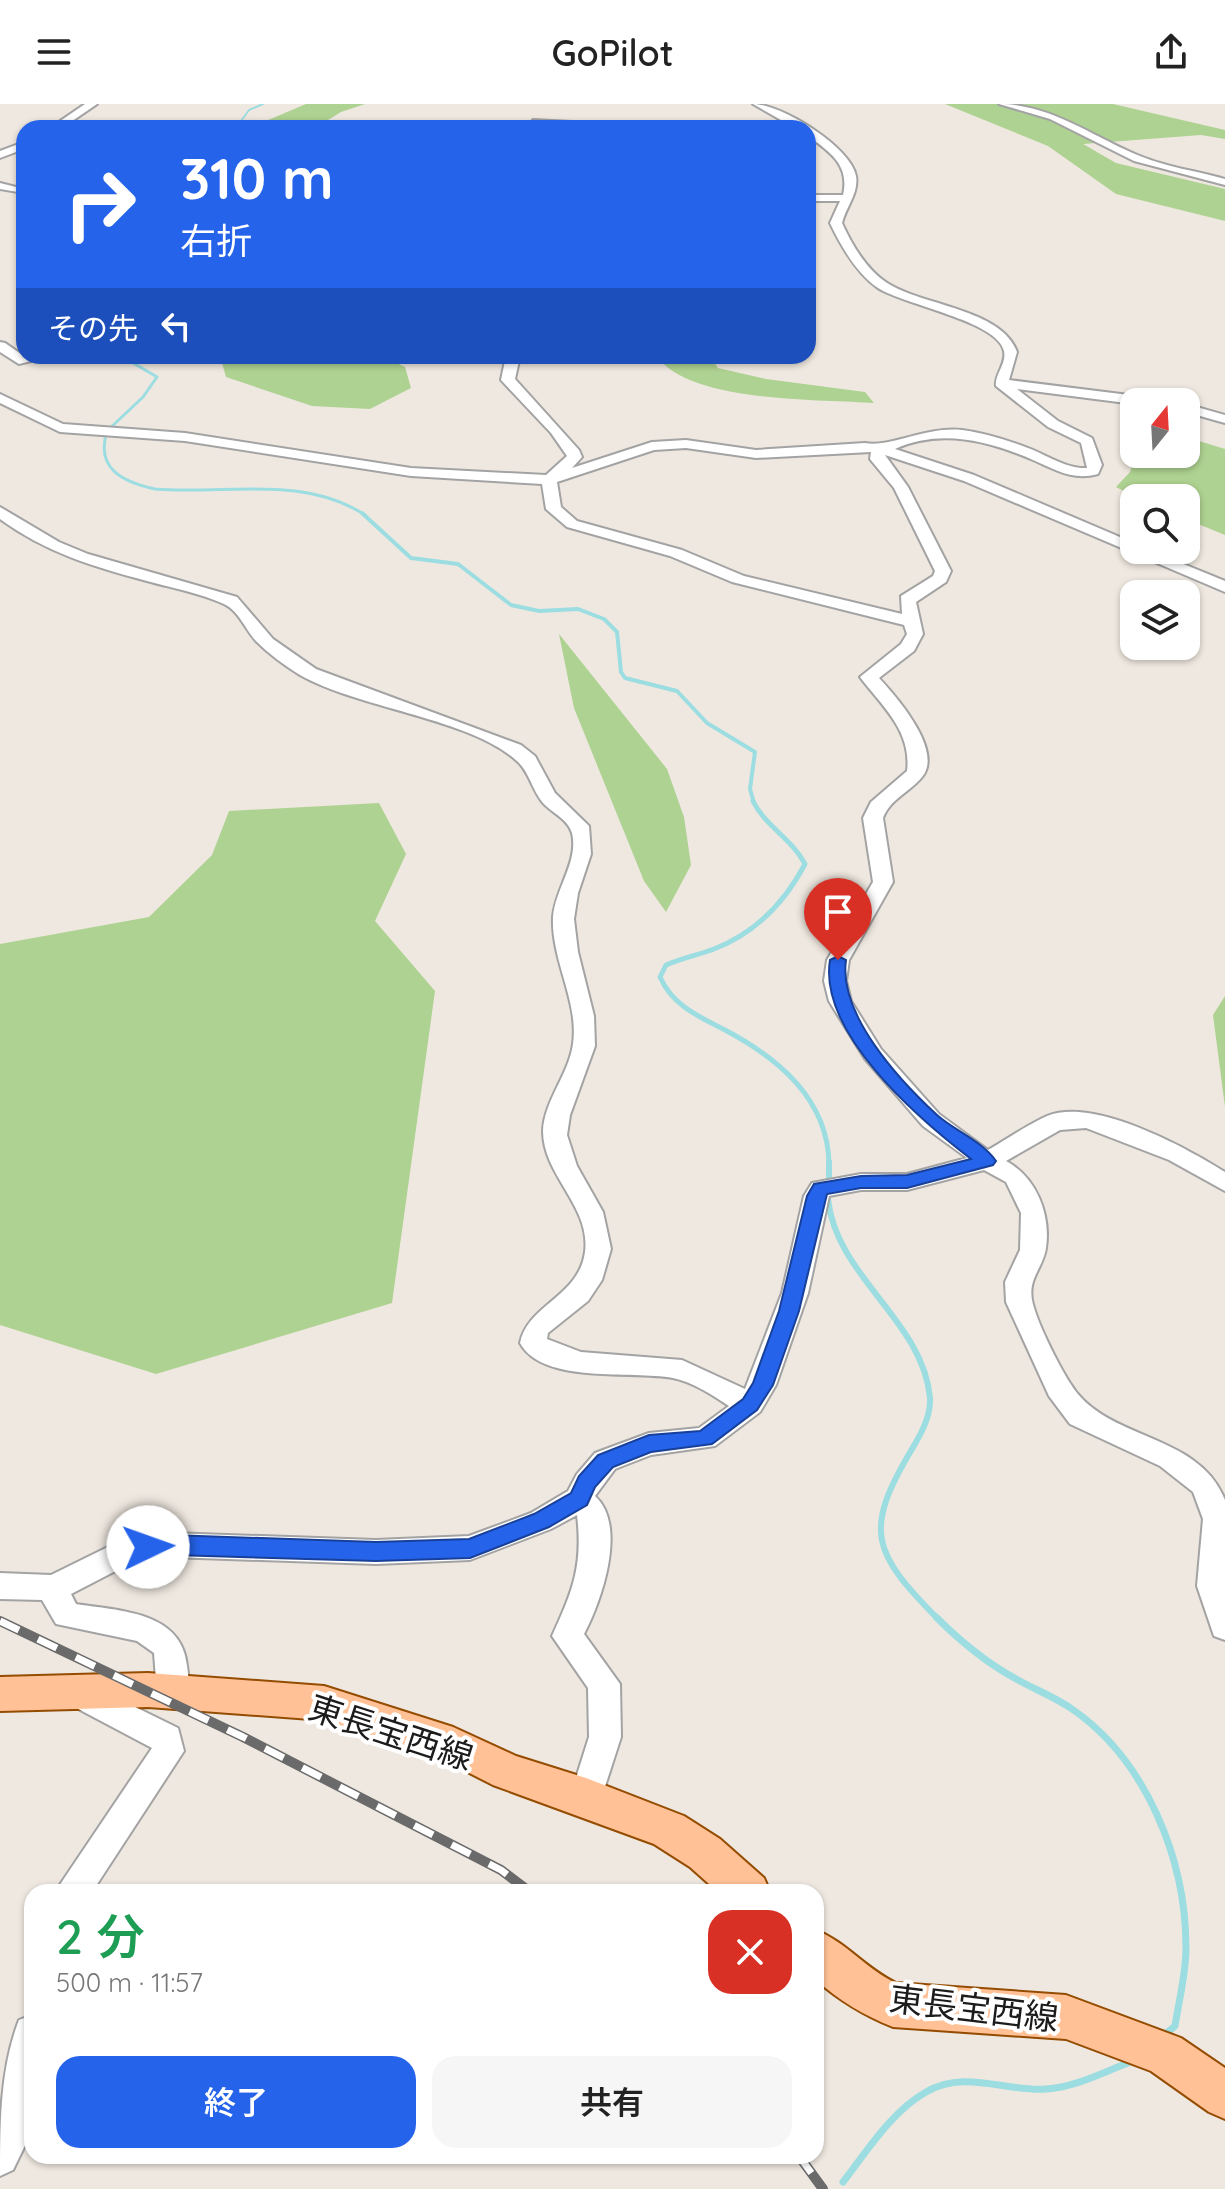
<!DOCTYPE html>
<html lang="ja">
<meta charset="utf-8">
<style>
:root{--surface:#fff;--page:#f6f6f6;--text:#222;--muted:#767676;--accent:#2563eb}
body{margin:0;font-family:Quicksand,"Noto Sans JP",sans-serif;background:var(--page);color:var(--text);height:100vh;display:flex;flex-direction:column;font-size:30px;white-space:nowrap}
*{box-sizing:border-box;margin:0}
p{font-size:26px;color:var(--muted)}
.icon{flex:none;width:44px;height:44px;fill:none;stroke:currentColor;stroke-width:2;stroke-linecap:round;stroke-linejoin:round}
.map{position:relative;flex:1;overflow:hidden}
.sheet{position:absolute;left:24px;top:1780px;width:800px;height:280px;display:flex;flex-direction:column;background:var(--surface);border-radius:24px;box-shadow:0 2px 6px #0004}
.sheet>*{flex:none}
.hud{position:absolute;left:16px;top:16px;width:800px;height:244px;border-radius:24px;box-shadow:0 2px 6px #0004;background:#2563eb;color:#fff;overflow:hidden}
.needle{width:52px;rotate:18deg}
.tools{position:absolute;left:1120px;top:284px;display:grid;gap:16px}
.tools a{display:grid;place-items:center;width:80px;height:80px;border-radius:16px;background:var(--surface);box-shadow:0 2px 6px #0004;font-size:40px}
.pin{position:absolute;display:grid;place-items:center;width:68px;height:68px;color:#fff;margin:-82px -34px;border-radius:50% 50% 50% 0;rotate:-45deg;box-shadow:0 0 8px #0007}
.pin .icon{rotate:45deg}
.me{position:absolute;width:88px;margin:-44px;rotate:87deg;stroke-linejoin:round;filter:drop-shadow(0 0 6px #0008)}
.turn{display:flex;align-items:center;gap:28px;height:168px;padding:0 32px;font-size:36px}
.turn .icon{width:104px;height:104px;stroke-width:2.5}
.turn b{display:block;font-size:56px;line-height:68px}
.then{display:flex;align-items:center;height:76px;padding:0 32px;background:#0003;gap:16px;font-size:30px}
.round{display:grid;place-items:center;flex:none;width:84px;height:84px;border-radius:24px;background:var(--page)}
.overview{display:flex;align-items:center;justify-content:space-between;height:136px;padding:0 32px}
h1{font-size:48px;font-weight:600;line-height:60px;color:#1e9e55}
.button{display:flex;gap:16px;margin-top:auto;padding:16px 32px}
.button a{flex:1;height:92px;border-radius:24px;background:var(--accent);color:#fff;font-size:32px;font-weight:600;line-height:92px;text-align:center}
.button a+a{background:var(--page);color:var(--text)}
header{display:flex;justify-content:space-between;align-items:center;height:104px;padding:0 32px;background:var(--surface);font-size:36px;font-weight:600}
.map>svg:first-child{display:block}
.forest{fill:#aed291}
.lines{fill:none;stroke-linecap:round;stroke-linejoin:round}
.stream-far5{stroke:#9cdde1;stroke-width:2}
.stream-far4{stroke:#9cdde1;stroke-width:3}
.stream-far3{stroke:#9cdde1;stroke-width:4}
.stream-far2{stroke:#9cdde1;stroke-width:5}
.stream-far1{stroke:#9cdde1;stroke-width:6}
.stream{stroke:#9cdde1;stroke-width:7}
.minor-casing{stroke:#a3a3a3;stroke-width:4}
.major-casing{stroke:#944c00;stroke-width:4}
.minor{fill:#fff;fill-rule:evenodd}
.major{fill:#ffc195;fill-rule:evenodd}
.rail-casing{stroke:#6a6a6a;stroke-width:10}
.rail{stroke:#fff;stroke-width:7;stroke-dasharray:21;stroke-linecap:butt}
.route{fill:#2563eb;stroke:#184099;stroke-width:2}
.labels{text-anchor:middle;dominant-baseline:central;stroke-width:8;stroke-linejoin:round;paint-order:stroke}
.near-street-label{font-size:34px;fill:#1c1c1c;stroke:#fff}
</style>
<header><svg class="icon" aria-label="menu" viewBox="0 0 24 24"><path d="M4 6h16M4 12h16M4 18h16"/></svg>GoPilot<svg class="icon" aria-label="share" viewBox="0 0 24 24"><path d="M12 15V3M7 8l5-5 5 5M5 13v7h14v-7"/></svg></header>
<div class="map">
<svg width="1225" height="2085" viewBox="0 0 1225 2085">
<rect width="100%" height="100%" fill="#efe8e0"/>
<g class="forest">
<polygon points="306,0 365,0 341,8 315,24 249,24"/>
<polygon points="945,0 1113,0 1225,26 1225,35 1201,31 1083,40 1116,59 1225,85 1225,117 1116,90 1048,42"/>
<polygon points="220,252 382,252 405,263 411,284 370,305 312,302 226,273"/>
<path d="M657,252H710L718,264L766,275L865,288L874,299C821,295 688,299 657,252Z"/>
<polygon points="1186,333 1225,345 1225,431 1186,415 1186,394 1137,394 1116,383 1130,368 1136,350 1186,350"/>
<polygon points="559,530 667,665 684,713 691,761 666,808 644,777 574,604"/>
<polygon points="379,699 406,750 375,817 435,887 392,1199 156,1270 0,1221 0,840 149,813 212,751 229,707"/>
<polygon points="1225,892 1225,1003 1213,911"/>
</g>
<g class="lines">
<polyline class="stream-far5" points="180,24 241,17 249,6 263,0"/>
<path class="stream-far4" d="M108,252L130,257L157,273L143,293L107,327C95,365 123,378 155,385C225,391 302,370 365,411"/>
<polyline class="stream-far3" points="362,409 411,454 458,460 511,501 539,507 578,505 604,515 617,528 621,568 625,574 677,587 707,619 755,648 750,685 754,699"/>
<path class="stream-far2" d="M753,697C765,722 792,735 805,760C785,798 755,829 714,845C698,851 682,854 666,861L660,873C673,902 698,912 725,926C778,954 828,995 829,1060"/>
<g class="stream-far1">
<polyline points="829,1058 829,1081"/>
<path d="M828,1095C836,1173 923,1216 930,1294C931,1312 921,1330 912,1345C863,1427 872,1448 938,1515"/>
</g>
<g class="stream">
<path d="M936,1513C960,1537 988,1560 1018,1576C1036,1586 1055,1593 1072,1605C1146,1656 1186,1755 1186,1844C1186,1870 1179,1896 1175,1922L1164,1931"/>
<path d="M843,2078C867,2047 891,2008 926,1988C964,1965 1006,1988 1046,1985C1076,1983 1101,1969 1128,1959"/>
</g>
<g class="minor-casing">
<g id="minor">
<polygon points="85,0 97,0 62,24 50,24"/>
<path d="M753,0C781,0 851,43 856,72C859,89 846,103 842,119C852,141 866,165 887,179C923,202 1002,205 1017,248L1009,276L1153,294L1160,298L1134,300L1017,285L1058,317L1092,334L1102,361L1098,370C1073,377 1056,366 1033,356C989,337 941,324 895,345L974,371L1134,439V446H1149L1225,477V488L964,377L885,351L908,383L951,467L946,478L916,498L923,530L914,547L879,574C896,592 944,647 922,673C910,688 890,695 883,714L893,778L849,856L846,877L851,897L881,945L939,1010L988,1046C1007,1035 1027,1021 1047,1012C1094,993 1185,1043 1225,1068V1087L1169,1056L1086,1024L1060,1026L1006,1057C1036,1073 1051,1110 1046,1144C1043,1164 1028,1174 1032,1196C1036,1217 1058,1260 1070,1279C1105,1338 1198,1327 1225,1396V1536L1214,1532L1197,1482L1203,1415L1193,1388L1160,1362L1070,1320L1049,1292L1006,1198L1005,1178L1020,1146L1021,1109L1006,1078L984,1066L907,1086H861L829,1092L808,1189L776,1281L760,1308L715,1342L651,1351L615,1365L595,1392C628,1422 601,1498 584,1530L620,1580L621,1633L598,1704L586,1708L574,1704L570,1693L589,1633L588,1584L552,1532C573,1487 583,1461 577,1411L551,1425L470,1456L376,1460L170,1453L129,1460L71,1490L76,1500C119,1507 182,1507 187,1562C189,1575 190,1587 184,1599L173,1603L162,1599L157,1589L154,1549L137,1537L56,1520L42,1496L0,1495V1469L51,1471L114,1440L170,1429L376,1436L469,1432L531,1409L568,1387L577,1370L595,1349L649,1329L699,1324L729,1302C712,1291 693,1278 673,1274C632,1266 543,1281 520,1239C528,1200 579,1193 585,1148C591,1102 543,1072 543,1027C544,997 569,970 573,940C579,897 551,856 553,813C555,785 579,757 572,729C568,715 552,709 543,699C532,686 529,667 517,657C470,614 360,605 300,571C284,561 269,550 256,537C245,525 239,507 224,500C200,489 172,484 147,477C94,463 45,448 0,415V403L59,438L88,450L237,493L273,535L316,565L521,641L535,652L555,689L589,722L591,750L578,789L574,815L578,848L594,912L595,942L570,1011L567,1031L577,1062L603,1108L611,1145L602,1176L588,1197L548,1229L547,1235L581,1248L682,1256L745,1285L782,1189L804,1092L812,1079L861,1070H907L967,1054L923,1022L865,955L829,897L824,877L827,856L873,778L863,714L871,698L907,667C912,627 882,602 860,573L901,540L907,530L904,521L732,478L670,452L567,423L546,405L542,380L411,372L185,337L60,328L0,299V290L63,320L185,329L411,364L546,371L567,352L551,329L501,276L506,252H520L515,275L579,346L582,353L572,364L652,338L686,336L756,346L865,339C889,344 927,322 962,326C985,329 1007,336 1028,344C1047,351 1066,365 1087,364L1081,339L1048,323L996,282C994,271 1007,260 1004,247C998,217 904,201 878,184C856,169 841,142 830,119L840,97H808V91H843C850,61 830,48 808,32V24H795ZM686,344L756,354L871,348L870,355L894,384L935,467L933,472L901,492L902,510L744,472L682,446L577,417L561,403L557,378L654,346Z"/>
<path d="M999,0C1051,0 1093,33 1140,52C1166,63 1197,67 1225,75V81L1134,57L1050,15Z"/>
<polygon points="533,16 631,21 636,24 529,21"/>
<polygon points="24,38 24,45 0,54 0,47"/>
<polygon points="0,79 24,85 24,89 0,85"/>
<polygon points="0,238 5,239 31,257 19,260 0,248"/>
<polygon points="1186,300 1225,311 1225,319 1186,308"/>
<polygon points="78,1575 178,1624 184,1647 92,1788 55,1788 152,1644 67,1599 62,1589 67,1579"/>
<path d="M32,1911V2027L13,2066L0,2072C0,2020 0,1965 19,1916Z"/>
</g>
</g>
<g class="major-casing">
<g id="major">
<polygon points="148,1569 324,1582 453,1623 516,1652 586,1674 684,1712 720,1735 764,1774 770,1788 718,1788 690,1763 654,1740 493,1681 442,1655 324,1616 148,1603 0,1607 0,1573"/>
<path d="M816,1826C846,1838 866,1865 896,1879L1066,1891L1181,1934L1225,1964V2015L1209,2008L1151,1967L1066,1935L893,1923C863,1911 840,1897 816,1876Z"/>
</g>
</g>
<use href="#minor" class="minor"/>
<use href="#major" class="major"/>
<g class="rail-casing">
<g id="rail">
<polyline points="0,1517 243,1633 501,1766 530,1788"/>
<polyline points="799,2052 823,2085"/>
</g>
</g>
<use href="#rail" class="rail"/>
</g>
<path class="route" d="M838,852L846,856C838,910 899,976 937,1011C955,1027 982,1037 996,1057L993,1061L907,1084H861L827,1090L799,1207L773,1281L757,1306L712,1340L651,1348L613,1363L595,1383L587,1401L549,1423L470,1454L376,1457L140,1450L137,1443L140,1437L170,1431L376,1438L469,1435L534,1410L571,1389L579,1372L598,1351L649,1331L700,1327L743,1295L753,1279L779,1207L807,1092L814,1080L861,1072L907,1071L971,1055C919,1015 818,929 830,856Z"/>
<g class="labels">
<g class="near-street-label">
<text transform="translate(391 1628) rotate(18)">東長宝西線</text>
<text transform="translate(974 1904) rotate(7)">東長宝西線</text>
</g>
</g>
</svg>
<div class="tools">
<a><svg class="needle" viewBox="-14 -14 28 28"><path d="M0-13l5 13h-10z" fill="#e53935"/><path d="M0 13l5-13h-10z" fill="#767676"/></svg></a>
<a><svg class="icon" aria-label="search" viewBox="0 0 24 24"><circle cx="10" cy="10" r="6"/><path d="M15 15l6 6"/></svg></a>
<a><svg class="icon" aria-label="layers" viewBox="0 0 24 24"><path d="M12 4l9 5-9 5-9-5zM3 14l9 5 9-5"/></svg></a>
</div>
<div class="pin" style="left:838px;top:856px;background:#d93025"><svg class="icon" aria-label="arrive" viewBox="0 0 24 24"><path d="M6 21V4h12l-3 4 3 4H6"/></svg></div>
<svg class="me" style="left:148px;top:1443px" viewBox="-20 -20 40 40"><circle r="19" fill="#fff"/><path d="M0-13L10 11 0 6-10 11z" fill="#2563eb"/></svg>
<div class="hud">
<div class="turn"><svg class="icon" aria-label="right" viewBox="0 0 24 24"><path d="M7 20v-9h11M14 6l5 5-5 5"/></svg><div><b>310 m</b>右折</div></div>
<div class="then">その先<svg class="icon" aria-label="left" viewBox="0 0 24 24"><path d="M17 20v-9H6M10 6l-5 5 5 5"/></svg></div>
</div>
<section class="sheet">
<div class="overview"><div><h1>2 分</h1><p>500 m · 11:57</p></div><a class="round" style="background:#d93025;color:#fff"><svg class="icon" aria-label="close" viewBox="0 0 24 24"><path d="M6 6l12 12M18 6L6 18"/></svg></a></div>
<div class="button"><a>終了</a><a>共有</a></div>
</section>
</div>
